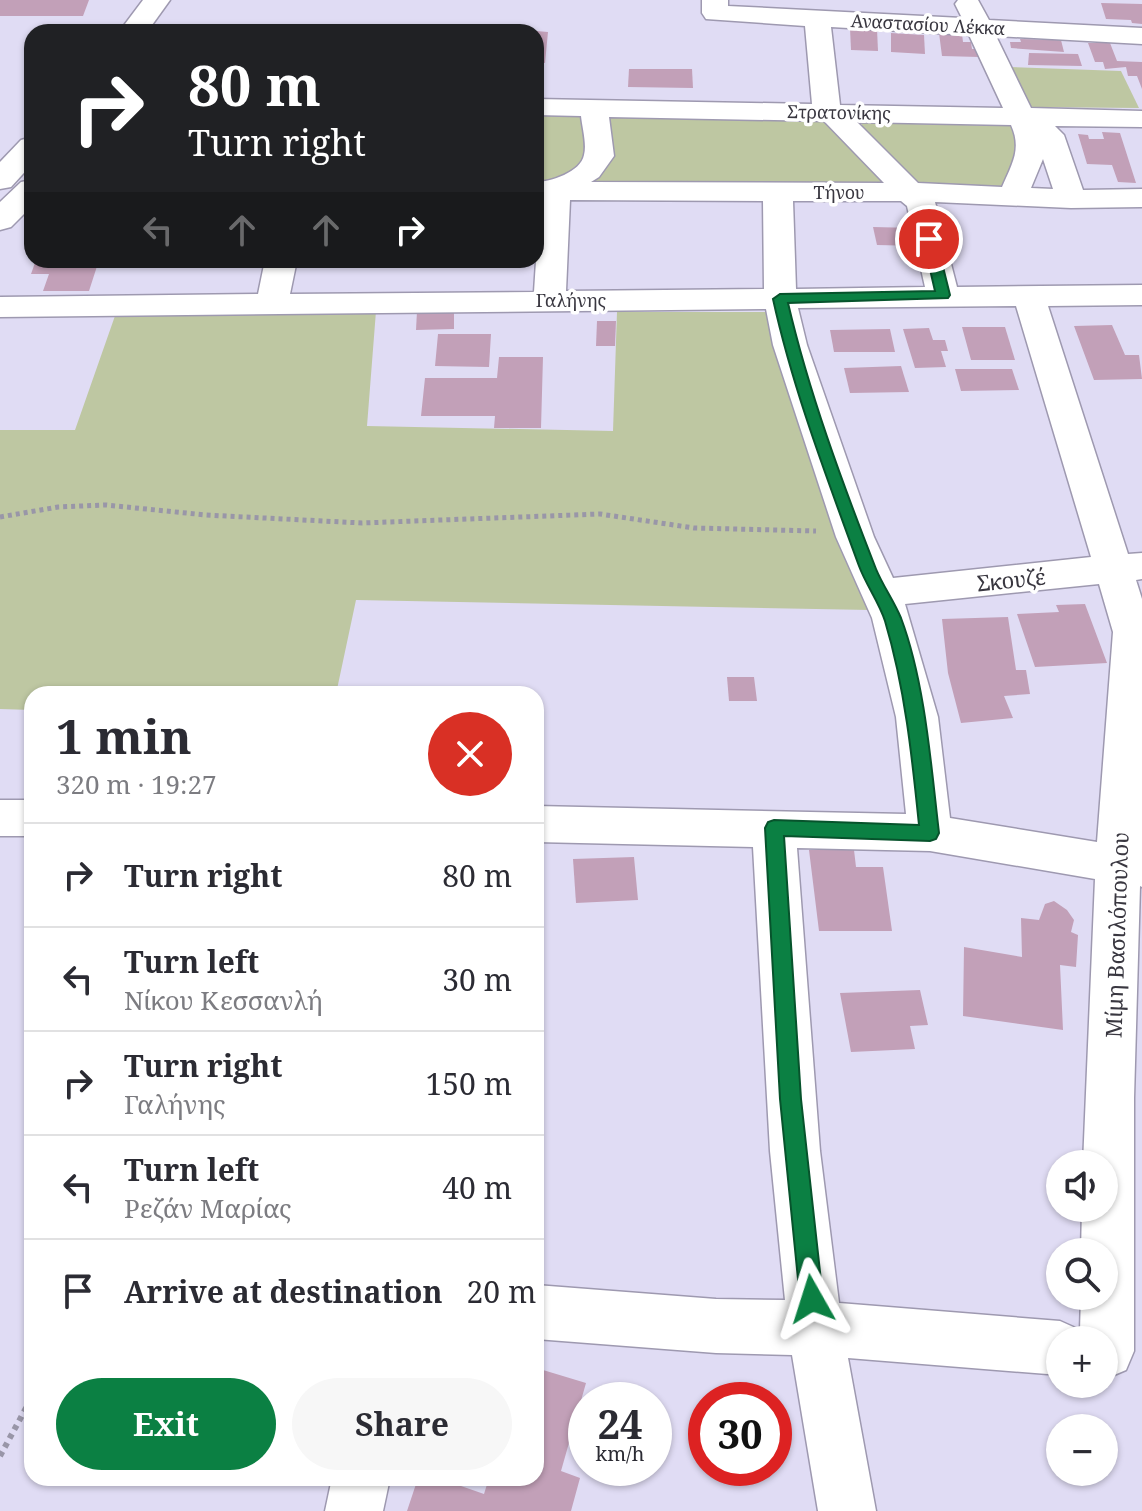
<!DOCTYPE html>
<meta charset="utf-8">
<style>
:root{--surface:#fff;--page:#f7f7f7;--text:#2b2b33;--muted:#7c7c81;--line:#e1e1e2;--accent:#0b8043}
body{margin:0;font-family:"Noto Serif",serif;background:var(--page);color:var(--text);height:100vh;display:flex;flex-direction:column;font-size:30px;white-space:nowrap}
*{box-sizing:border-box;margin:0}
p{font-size:26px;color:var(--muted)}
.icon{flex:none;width:44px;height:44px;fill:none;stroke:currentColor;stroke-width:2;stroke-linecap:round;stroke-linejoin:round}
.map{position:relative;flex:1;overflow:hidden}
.sheet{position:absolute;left:24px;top:686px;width:520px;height:800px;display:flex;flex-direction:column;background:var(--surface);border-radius:24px;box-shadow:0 2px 6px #0004}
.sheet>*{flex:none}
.guide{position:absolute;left:24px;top:24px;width:520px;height:244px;border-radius:24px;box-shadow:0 2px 6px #0004;background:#202124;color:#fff;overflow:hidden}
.controls{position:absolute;left:1046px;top:1150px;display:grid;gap:16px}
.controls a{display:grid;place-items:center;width:72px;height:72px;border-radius:50%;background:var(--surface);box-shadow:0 2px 6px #0004;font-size:40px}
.speed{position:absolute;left:568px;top:1382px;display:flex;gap:16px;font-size:40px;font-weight:700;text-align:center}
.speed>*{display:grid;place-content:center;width:104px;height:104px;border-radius:50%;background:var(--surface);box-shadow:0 2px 6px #0004;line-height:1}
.speed small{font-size:20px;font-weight:400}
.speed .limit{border:12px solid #d22;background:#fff;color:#111}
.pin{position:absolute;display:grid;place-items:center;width:68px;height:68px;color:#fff;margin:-34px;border:4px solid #fff;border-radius:50%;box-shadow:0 2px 8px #0007}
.me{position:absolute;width:88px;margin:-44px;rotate:354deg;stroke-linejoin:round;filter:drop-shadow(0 0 6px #0008)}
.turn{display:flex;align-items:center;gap:28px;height:168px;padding:0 32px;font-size:36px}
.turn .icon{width:104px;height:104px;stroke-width:2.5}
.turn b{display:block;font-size:56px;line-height:68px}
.lanes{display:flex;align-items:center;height:76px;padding:0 32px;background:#0003;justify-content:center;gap:40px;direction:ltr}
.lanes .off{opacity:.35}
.round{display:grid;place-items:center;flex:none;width:84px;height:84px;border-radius:42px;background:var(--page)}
.overview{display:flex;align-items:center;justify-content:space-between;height:136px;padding:0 32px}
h1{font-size:48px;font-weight:700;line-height:60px}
.cta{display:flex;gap:16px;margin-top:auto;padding:16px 32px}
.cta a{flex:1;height:92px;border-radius:48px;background:var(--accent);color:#fff;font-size:32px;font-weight:700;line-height:92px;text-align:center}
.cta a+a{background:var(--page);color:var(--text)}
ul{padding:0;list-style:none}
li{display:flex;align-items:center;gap:24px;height:104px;padding:0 32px;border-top:2px solid var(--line)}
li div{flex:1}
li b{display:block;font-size:30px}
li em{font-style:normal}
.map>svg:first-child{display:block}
.green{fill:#bec7a2}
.building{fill:#c2a0b8}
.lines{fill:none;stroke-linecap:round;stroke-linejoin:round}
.street-casing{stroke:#9e99b0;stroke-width:3}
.secondary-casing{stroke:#9e99b0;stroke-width:3}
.path-far1{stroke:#9996a8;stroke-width:5;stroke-dasharray:4 4;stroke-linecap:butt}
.path{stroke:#9996a8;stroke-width:6;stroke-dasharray:5 5;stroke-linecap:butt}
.street{fill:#fff;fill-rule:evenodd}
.secondary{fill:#fff;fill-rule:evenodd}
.route{fill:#0b8043;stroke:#07532c;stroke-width:2}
.labels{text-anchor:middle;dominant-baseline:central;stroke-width:7;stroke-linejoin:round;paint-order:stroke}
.far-street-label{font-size:18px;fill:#393740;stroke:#fff}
.street-label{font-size:22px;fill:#393740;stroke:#fff}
</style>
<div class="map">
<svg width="1142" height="1511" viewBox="0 0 1142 1511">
<rect width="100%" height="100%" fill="#e0dcf4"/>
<g class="green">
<polygon points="1008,67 1121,71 1139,108 1024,107"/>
<polygon points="536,111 828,119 887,185 536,185"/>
<polygon points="861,123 1015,126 1023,151 1007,189 918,186 864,132"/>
<polygon points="376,311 367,426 613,431 617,312 768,312 870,610 356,600 336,694 32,694 32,710 0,709 0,430 75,430 116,313"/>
</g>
<g class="building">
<polygon points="0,0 89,0 83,16 0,16"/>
<polygon points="1101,3 1142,4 1142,24 1132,23 1131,20 1106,19"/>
<polygon points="850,28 877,29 878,51 851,50"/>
<polygon points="536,31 548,32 545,63 536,62"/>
<polygon points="891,33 924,35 925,54 891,52"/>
<polygon points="939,33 962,34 963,42 971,42 972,49 978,49 979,57 942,56"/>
<polygon points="1020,39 1061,40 1064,52 1011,48 1010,42 1021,42"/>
<polygon points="1088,43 1110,43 1117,61 1142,62 1142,89 1137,76 1128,76 1126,67 1105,69 1103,62 1095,62"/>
<polygon points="1029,53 1078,54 1082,66 1028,65"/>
<polygon points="629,69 692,69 693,88 628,87"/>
<polygon points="1102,132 1120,133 1136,183 1118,182 1112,165 1087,164 1078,134 1088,135 1089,139 1104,139"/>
<polygon points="873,227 915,228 919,246 877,245"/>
<polygon points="36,260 99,260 89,291 43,291 49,274 31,274"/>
<polygon points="417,311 454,311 454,329 416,330"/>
<polygon points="597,321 616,321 615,346 596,346"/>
<polygon points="1112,325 1125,355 1139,355 1142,379 1094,380 1074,326"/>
<polygon points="962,327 1005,327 1015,360 971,360"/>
<polygon points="929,328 933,340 945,340 948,351 941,351 946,367 915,368 903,329"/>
<polygon points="890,329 895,352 834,352 830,330"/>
<polygon points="438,334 491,334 489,367 435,366"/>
<polygon points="499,357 543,357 541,428 494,428 495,416 421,416 425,378 497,378"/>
<polygon points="901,366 909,392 850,393 844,368"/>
<polygon points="955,369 1012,369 1019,390 961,391"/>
<polygon points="1085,604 1107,663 1035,667 1017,614 1059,612 1056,605"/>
<polygon points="1008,617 1016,670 1026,670 1030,694 1004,696 1013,718 961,723 948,673 942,619"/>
<polygon points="727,677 754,677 757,701 729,701"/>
<polygon points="809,850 854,850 856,867 883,867 892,931 819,931"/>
<polygon points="634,857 638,900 576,903 573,859"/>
<polygon points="1054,901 1067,910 1074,920 1071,932 1078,935 1076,967 1060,965 1063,1030 963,1016 964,947 1022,957 1021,918 1039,920 1045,904"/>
<polygon points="920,990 928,1025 910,1026 915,1049 851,1052 840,993"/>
<polygon points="543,1370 586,1383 561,1471 580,1478 571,1511 407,1511 418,1478 438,1478 484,1494 489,1478 536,1478 536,1393"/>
</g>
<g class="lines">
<g class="street-casing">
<g id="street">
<path d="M702,0H728V6L962,18L955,4L958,0H978L989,20L1142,28V44L996,36L1031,108L1142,111V127L1055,126L1064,135L1083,190L1142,189V207L1071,208L935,202L957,287L1142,285V305L1048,306L1128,554L1142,553V579L1136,580L1142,599V887L1140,886L1134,1098V1351L1126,1370L1107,1378L1104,1377V1340H1060V1375L848,1358L876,1511H818L792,1355L716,1353L536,1339V1285L716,1299L785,1300L770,1151L753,847L536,842V806L906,814L896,717L872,618L836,537L773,345L766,309L0,317V297L258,294L265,260H297L290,294L534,292L540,200H536V182C550,182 581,172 584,155C587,144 582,127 581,116L536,115V99L812,104L805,26L706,19L702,13ZM831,27L969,35L1003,108L840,105ZM609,117L824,121L884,183L591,182L599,177L614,156ZM857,122L1011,125C1022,149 1012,164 1002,187L918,183ZM1043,159L1053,189L1031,188ZM570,200L763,201L764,289L566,291ZM793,201H901L907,206L925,287L796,289ZM1016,306L1091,557L893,578L874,537L807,345L798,308ZM1099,584L1113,632L1097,842L950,818L938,717L905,604ZM797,848L930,851L1095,879L1083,1164H1104V1208H1082L1081,1252H1104V1296H1081L1080,1330L1060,1321L839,1303L820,1151Z"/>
<rect x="0" y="800" width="32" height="36"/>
<polygon points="332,1478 390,1478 383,1511 325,1511"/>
</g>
</g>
<g class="secondary-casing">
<g id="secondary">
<polygon points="143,0 170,0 147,32 119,32"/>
<polygon points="32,137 32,164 11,187 0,189 0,162 21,140"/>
<polygon points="32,180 32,206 11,227 0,230 0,202 21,182"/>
</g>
</g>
<polyline class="path-far1" points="0,517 58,507 106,505 206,515 362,523 600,514 694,528 816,531"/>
<polyline class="path" points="0,1456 32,1397"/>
<use href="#street" class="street"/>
<use href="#secondary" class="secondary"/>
</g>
<path class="route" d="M929,235L936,239L950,295L948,298L788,303C809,393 842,482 876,569C883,586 894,601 901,618C925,682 931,765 939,833L936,839L930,841L784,836L801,1099L823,1299L820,1307L812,1310L803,1307L800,1299L780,1099L765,828L768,822L774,820L919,825C912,756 905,688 885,621C879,602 866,585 859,566C827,478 793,390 773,299L780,294L935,291L923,239Z"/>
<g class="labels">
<g class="far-street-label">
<text transform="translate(928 24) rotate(3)">Αναστασίου Λέκκα</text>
<text transform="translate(839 112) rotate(1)">Στρατονίκης</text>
<text x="839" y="192">Τήνου</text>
<text x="571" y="300">Γαλήνης</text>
</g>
<g class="street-label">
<text transform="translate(1011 579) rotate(-6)">Σκουζέ</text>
<text transform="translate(1116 935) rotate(-88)">Μίμη Βασιλόπουλου</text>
</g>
</g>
</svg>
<div class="controls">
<a><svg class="icon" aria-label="sound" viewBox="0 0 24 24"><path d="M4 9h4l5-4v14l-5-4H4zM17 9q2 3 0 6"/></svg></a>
<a><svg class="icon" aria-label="search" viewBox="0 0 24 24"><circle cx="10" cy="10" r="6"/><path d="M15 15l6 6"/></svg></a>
<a>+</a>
<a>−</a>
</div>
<div class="speed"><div>24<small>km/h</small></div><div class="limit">30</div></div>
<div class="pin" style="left:929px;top:239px;background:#d93025"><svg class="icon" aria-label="arrive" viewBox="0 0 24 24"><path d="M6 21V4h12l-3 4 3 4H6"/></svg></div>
<svg class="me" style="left:812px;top:1299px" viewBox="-20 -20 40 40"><path d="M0-17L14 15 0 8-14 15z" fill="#0b8043" stroke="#fff" stroke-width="4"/></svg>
<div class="guide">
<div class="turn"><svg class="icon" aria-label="right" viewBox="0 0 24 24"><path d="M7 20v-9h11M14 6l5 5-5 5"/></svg><div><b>80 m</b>Turn right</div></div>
<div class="lanes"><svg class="icon off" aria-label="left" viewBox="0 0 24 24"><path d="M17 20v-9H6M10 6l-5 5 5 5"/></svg><svg class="icon off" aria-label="ahead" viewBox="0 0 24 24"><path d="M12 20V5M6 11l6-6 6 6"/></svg><svg class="icon off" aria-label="ahead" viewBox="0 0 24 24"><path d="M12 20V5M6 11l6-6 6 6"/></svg><svg class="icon" aria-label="right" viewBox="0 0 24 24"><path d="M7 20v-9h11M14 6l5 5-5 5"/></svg></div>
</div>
<section class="sheet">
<div class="overview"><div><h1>1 min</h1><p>320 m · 19:27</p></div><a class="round" style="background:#d93025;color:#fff"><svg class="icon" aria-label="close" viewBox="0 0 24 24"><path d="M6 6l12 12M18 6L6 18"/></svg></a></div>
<ul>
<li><svg class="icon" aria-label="right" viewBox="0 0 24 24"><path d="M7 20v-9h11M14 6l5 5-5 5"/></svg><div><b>Turn right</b></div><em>80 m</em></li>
<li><svg class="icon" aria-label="left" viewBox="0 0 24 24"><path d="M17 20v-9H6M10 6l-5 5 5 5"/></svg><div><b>Turn left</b><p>Νίκου Κεσσανλή</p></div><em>30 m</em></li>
<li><svg class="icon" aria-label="right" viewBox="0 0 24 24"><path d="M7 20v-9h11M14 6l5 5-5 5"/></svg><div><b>Turn right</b><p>Γαλήνης</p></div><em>150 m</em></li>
<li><svg class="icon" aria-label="left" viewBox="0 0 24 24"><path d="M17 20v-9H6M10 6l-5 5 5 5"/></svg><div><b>Turn left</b><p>Ρεζάν Μαρίας</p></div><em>40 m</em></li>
<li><svg class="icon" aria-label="arrive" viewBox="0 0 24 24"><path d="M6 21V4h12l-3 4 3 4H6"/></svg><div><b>Arrive at destination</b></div><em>20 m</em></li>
</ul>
<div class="cta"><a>Exit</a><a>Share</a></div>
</section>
</div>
